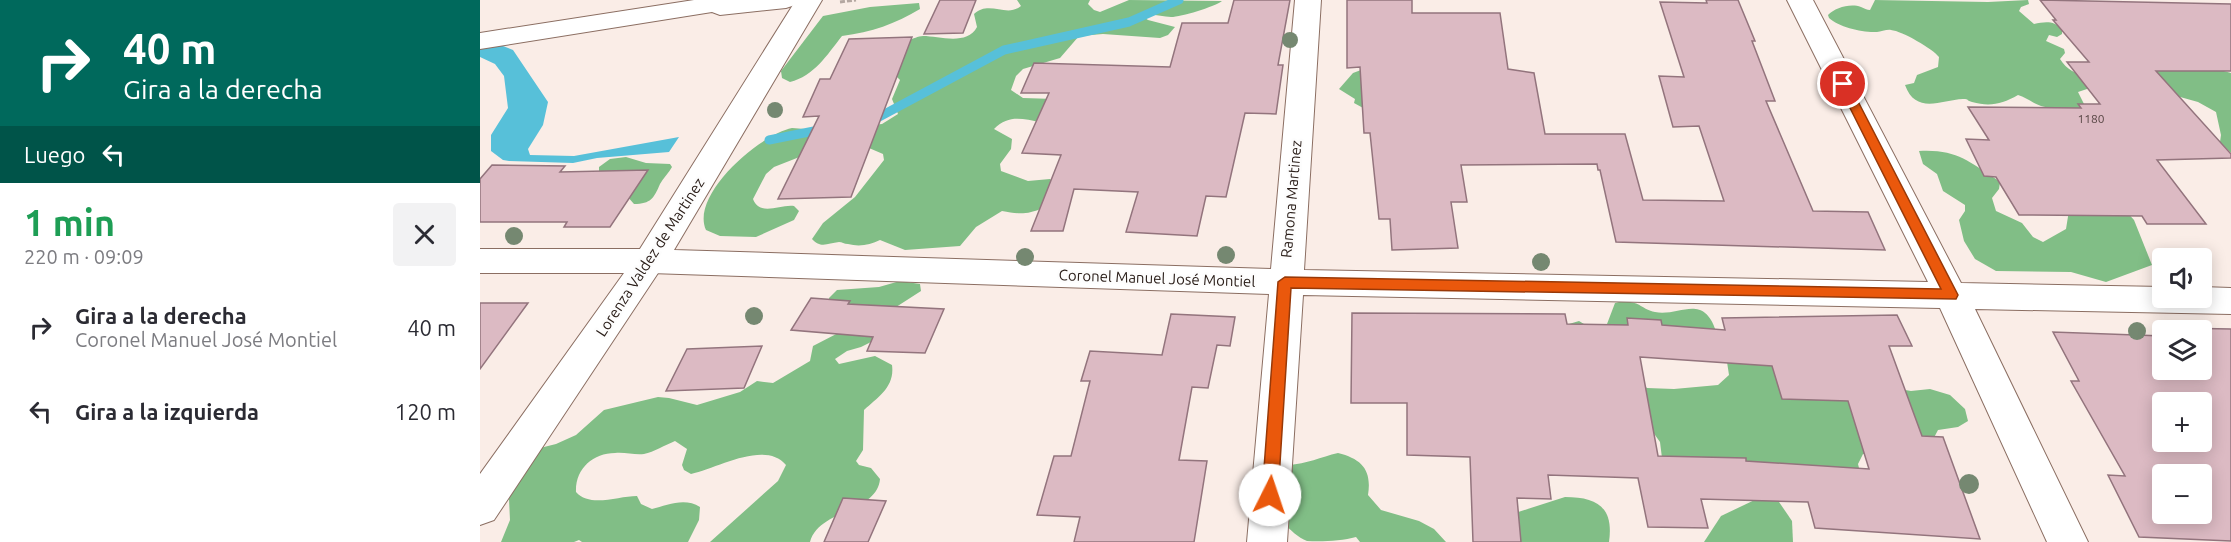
<!DOCTYPE html>
<html lang="es">
<meta charset="utf-8">
<style>
:root{--surface:#fff;--page:#f2f2f3;--text:#2b2b33;--muted:#7c7c81}
body{margin:0;font-family:Ubuntu,sans-serif;background:var(--page);color:var(--text);height:100vh;display:flex;flex-direction:column;font-size:22px;white-space:nowrap}
*{box-sizing:border-box;margin:0}
p{font-size:20px;color:var(--muted)}
.icon{flex:none;width:33px;height:33px;fill:none;stroke:currentColor;stroke-width:2;stroke-linecap:round;stroke-linejoin:round}
.map{position:relative;flex:1;overflow:hidden}
.sheet{display:flex;flex-direction:column;background:var(--surface);width:480px}
.sheet>*{flex:none}
.hud{background:#00695c;color:#fff;overflow:hidden}
.tools{position:absolute;left:1672px;top:248px;display:grid;gap:12px}
.tools a{display:grid;place-items:center;width:60px;height:60px;border-radius:6px;background:var(--surface);box-shadow:0 3px 15px #0003;font-size:30px}
.pin{position:absolute;display:grid;place-items:center;width:51px;height:51px;color:#fff;margin:-26px;border:3px solid #fff;border-radius:50%;box-shadow:0 2px 6px #0007}
.me{position:absolute;width:66px;margin:-33px;rotate:4deg;stroke-linejoin:round;filter:drop-shadow(0 0 4px #0008)}
.turn{display:flex;align-items:center;gap:21px;height:126px;padding:0 24px;font-size:27px}
.turn .icon{width:78px;height:78px;stroke-width:2.5}
.turn b{display:block;font-size:42px;line-height:51px}
.then{display:flex;align-items:center;height:57px;padding:0 24px;background:#0003;gap:12px;font-size:22px}
.round{display:grid;place-items:center;flex:none;width:63px;height:63px;border-radius:6px;background:var(--page)}
.headline{display:flex;align-items:center;justify-content:space-between;height:102px;padding:0 24px}
h1{font-size:36px;font-weight:700;line-height:45px;color:#1e9e55}
ul{padding:0;list-style:none}
li{display:flex;align-items:center;gap:18px;height:84px;padding:0 24px}
li div{flex:1}
li b{display:block;font-size:22px}
li em{font-style:normal}
main{display:flex;flex:1;min-height:0}
.map>svg:first-child{display:block}
.forest{fill:#81be86}
.water{fill:#57c0d9}
.lines{fill:none;stroke-linecap:round;stroke-linejoin:round}
.stream{stroke:#57c0d9;stroke-width:9}
.building{fill:#dcbac3;stroke:#93747d;stroke-width:1.5;fill-rule:evenodd}
.street-casing{stroke:#8b6e62;stroke-width:2}
.secondary-casing{stroke:#8b6e62;stroke-width:2}
.highway-casing{stroke:#8b6e62;stroke-width:2}
.path{stroke:#b4a7a1;stroke-width:3;stroke-dasharray:5 2;stroke-linecap:butt}
.street{fill:#fff;fill-rule:evenodd}
.secondary{fill:#fff;fill-rule:evenodd}
.highway{fill:#fff;fill-rule:evenodd}
.tree{fill:#758871}
.route{fill:#ea580c;stroke:#983908;stroke-width:1.5}
.labels{text-anchor:middle;dominant-baseline:central;stroke-width:5;stroke-linejoin:round;paint-order:stroke}
.number-label{font-size:12px;fill:#594746}
.street-label{font-size:15px;fill:#2d211c;stroke:#fdfdfd}
</style>
<main>
<section class="sheet">
<div class="hud">
<div class="turn"><svg class="icon" aria-label="right" viewBox="0 0 24 24"><path d="M7 20v-9h11M14 6l5 5-5 5"/></svg><div><b>40 m</b>Gira a la derecha</div></div>
<div class="then">Luego<svg class="icon" aria-label="left" viewBox="0 0 24 24"><path d="M17 20v-9H6M10 6l-5 5 5 5"/></svg></div>
</div>
<div class="headline"><div><h1>1 min</h1><p>220 m · 09:09</p></div><a class="round"><svg class="icon" aria-label="close" viewBox="0 0 24 24"><path d="M6 6l12 12M18 6L6 18"/></svg></a></div>
<ul>
<li><svg class="icon" aria-label="right" viewBox="0 0 24 24"><path d="M7 20v-9h11M14 6l5 5-5 5"/></svg><div><b>Gira a la derecha</b><p>Coronel Manuel José Montiel</p></div><em>40 m</em></li>
<li><svg class="icon" aria-label="left" viewBox="0 0 24 24"><path d="M17 20v-9H6M10 6l-5 5 5 5"/></svg><div><b>Gira a la izquierda</b></div><em>120 m</em></li>
</ul>
</section>
<div class="map">
<svg width="1751" height="542" viewBox="0 0 1751 542">
<rect width="100%" height="100%" fill="#faede7"/>
<g class="forest">
<path d="M537,0H610L608,4L614,10L620,12L649,0L742,1C734,7 701,17 691,17C683,17 674,14 667,15L665,18L668,20L695,27L688,35L680,38L623,34L599,36L580,58L543,69L536,76L531,90L543,98L575,99L561,122C542,119 529,114 514,129L532,139L531,149L520,164L521,171L548,181L570,179L574,182L563,208C547,215 538,214 522,211L496,227L480,246L425,250L400,240C390,245 379,247 368,244C364,244 362,242 359,242C348,243 341,249 332,239L343,223L375,197L404,160L403,154L389,148L392,125L402,124L418,114L412,99L420,80L416,76L429,40C433,39 438,36 443,36C459,36 487,46 497,27L494,14C509,0 527,18 541,6Z"/>
<path d="M1395,0L1508,2L1548,0L1549,4L1541,7L1539,11L1554,24C1565,22 1574,20 1582,30V34L1577,37L1569,35L1566,41L1584,49L1585,53L1580,59C1587,70 1595,73 1608,77L1610,88L1598,92L1606,108C1592,109 1573,109 1561,106C1552,103 1546,97 1538,95C1522,104 1510,107 1492,102C1485,100 1490,99 1483,99C1461,100 1436,115 1425,85L1434,83L1437,75L1458,67L1459,57C1453,49 1422,31 1411,30C1407,29 1401,32 1397,32C1383,33 1359,27 1349,18L1348,15C1355,8 1370,3 1381,7C1384,8 1387,10 1390,10Z"/>
<path d="M439,3L440,9C415,24 392,32 362,36C347,55 334,76 310,82L302,78L301,71L343,16L390,7Z"/>
<polygon points="1674,63 1733,68 1751,73 1751,153 1740,142 1741,135 1736,112 1718,102 1693,95 1688,84 1676,73"/>
<polygon points="881,70 885,109 874,103 875,99 859,89 873,73"/>
<path d="M312,128L325,129L335,138L322,156L294,167L286,174L273,199C280,217 300,204 314,206L319,211L314,220L276,237L240,236L226,230C210,195 279,135 312,128Z"/>
<path d="M1439,151C1476,149 1488,161 1516,179L1520,182L1519,189L1512,198L1516,211L1542,223L1553,237L1563,242L1586,229L1591,198L1626,189L1654,220L1672,265L1626,282L1591,272L1516,271L1495,259L1484,241L1479,220L1485,211V205L1463,191L1457,174L1443,164Z"/>
<path d="M146,157L166,163L190,164L192,167C189,173 183,178 180,184C174,198 171,204 154,204L125,171H119V167L130,159Z"/>
<path d="M420,281L440,284L441,291L413,309L397,339L381,347L367,351L355,359L359,364L395,356L412,365C415,387 398,397 384,410L383,450L376,461L379,465L391,468L400,479C397,513 339,509 330,542H230L298,481L306,465C285,440 238,468 211,474L204,470L202,465L207,449L195,441C185,445 174,452 164,454C154,455 145,452 135,453C113,453 95,469 96,492C110,508 138,496 157,496L161,504L172,509C187,505 205,497 220,507L219,520L208,542H102L99,540L94,542H21L30,520L29,499L32,478L56,449L76,444L96,435L124,410L178,397L189,398L217,405L260,392L277,381L293,383L330,361L333,346L364,330L349,305V298L357,290L399,287Z"/>
<path d="M1139,302C1161,300 1160,309 1175,312C1199,317 1223,292 1236,331L1153,345L1155,378L1167,388L1194,389L1238,385L1249,375L1245,349L1402,386L1431,391L1450,389L1470,395L1485,409L1488,421L1478,427L1458,430L1448,449L1383,454L1378,464L1381,476L1182,458L1180,442L1175,435L1084,330L1089,324L1099,321L1104,324H1127L1135,303Z"/>
<path d="M858,453C882,459 892,470 888,495L901,510L939,521L954,529L966,542H880L876,537C862,541 841,542 827,541C818,538 810,529 803,523L809,465C826,464 841,457 858,453Z"/>
<polygon points="1283,496 1295,496 1312,521 1313,542 1224,542 1241,516"/>
<path d="M1085,497C1117,497 1134,507 1129,542H1017L1032,514Z"/>
</g>
<polygon class="water" points="0,46 23,46 33,50 68,102 63,125 48,149 50,155 94,156 199,137 189,152 117,158 93,163 29,161 23,160 11,151 11,135 28,108 24,76 15,64 0,57"/>
<g class="lines">
<g class="stream">
<polyline points="388,120 399,117 524,50 649,22 699,0"/>
<polyline points="289,140 344,129"/>
</g>
</g>
<g class="building">
<polygon points="460,0 496,0 483,33 444,34"/>
<polygon points="754,0 810,0 798,65 803,65 796,114 765,113 746,197 726,196 717,236 646,232 658,192 594,189 583,231 551,231 581,155 542,153 569,93 541,93 554,63 690,67 702,23 748,23"/>
<polygon points="867,0 932,0 932,13 1020,13 1028,69 1054,73 1065,134 1145,134 1163,200 1244,201 1219,126 1193,127 1179,76 1204,77 1180,2 1227,3 1226,0 1258,0 1275,41 1272,41 1295,101 1286,101 1333,211 1388,212 1405,250 1136,242 1120,170 1118,170 1117,164 981,165 987,202 971,202 978,248 912,250 910,219 899,219 890,133 884,133 880,67 867,68"/>
<polygon points="1560,0 1751,4 1751,71 1676,71 1751,154 1751,158 1677,160 1726,224 1667,224 1662,216 1539,215 1516,177 1504,176 1486,139 1509,140 1488,107 1601,108 1598,104 1620,104 1587,62 1609,62 1573,20 1576,20"/>
<polygon points="432,37 371,197 298,199 339,116 323,117 340,79 350,79 369,39"/>
<polygon points="12,165 85,166 80,172 168,170 130,227 84,227 87,222 0,222 0,179"/>
<polygon points="331,298 370,301 368,304 464,309 445,353 387,351 393,337 311,330"/>
<polygon points="0,303 48,303 0,369"/>
<path d="M872,313L1085,314L1087,324L1148,325L1147,318L1181,320L1182,325L1245,330L1242,318L1417,315L1432,346H1409L1442,436L1463,437L1500,539L1335,528L1328,502L1221,499L1228,528L1168,527L1158,478L1068,475L1071,499L1037,498L1041,542H993L990,457L927,455V403H871ZM1160,357L1292,366L1302,399L1368,401L1389,469L1266,461V458L1178,456Z"/>
<polygon points="691,314 755,317 750,346 737,345 728,388 712,387 699,460 727,461 714,542 594,542 600,517 557,515 574,456 591,456 610,381 601,381 610,351 682,355"/>
<path d="M1696,328L1751,329V541L1659,537L1628,475L1645,476L1591,381H1599L1573,332L1683,336V369H1722V330ZM1683,402H1722V441H1683ZM1683,474H1722V513H1683Z"/>
<polygon points="282,346 264,388 186,391 207,349"/>
<polygon points="363,498 406,501 388,542 344,542"/>
</g>
<g class="lines">
<g class="street-casing">
<polygon id="street" points="316,0 342,0 194,250 791,269 815,0 841,0 824,270 1448,282 1307,0 1333,0 1481,283 1683,287 1683,297 1722,297 1722,287 1751,288 1751,314 1495,309 1608,542 1567,542 1460,308 823,295 807,542 767,542 789,294 170,273 158,270 154,261 158,252"/>
</g>
<g class="secondary-casing">
<polygon id="secondary" points="0,249 170,249 182,252 186,261 14,520 0,525 0,474 144,273 0,273"/>
</g>
<g class="highway-casing">
<polygon id="highway" points="214,0 319,0 315,5 306,8 240,15 232,12 0,49 0,33"/>
</g>
<polyline class="path" points="360,2 376,0"/>
<use href="#street" class="street"/>
<use href="#secondary" class="secondary"/>
<use href="#highway" class="highway"/>
</g>
<g class="tree">
<circle cx="810" cy="40" r="8"/>
<circle cx="295" cy="110" r="8"/>
<circle cx="34" cy="236" r="9"/>
<circle cx="746" cy="255" r="9"/>
<circle cx="545" cy="257" r="9"/>
<circle cx="1061" cy="262" r="9"/>
<circle cx="274" cy="316" r="9"/>
<circle cx="1657" cy="331" r="9"/>
<circle cx="1489" cy="484" r="10"/>
</g>
<polygon class="route" points="1363,81 1369,84 1478,295 1476,299 811,288 798,495 796,500 790,502 784,500 782,495 798,282 805,277 1461,289 1358,84"/>
<g class="labels">
<g class="number-label">
<text x="1611" y="118">1180</text>
</g>
<g class="street-label">
<text transform="translate(811 199) rotate(-85)">Ramona Martinez</text>
<text transform="translate(170 257) rotate(-57)">Lorenza Valdez de Martinez</text>
<text transform="translate(677 278) rotate(2)">Coronel Manuel José Montiel</text>
</g>
</g>
</svg>
<div class="tools">
<a><svg class="icon" aria-label="sound" viewBox="0 0 24 24"><path d="M4 9h4l5-4v14l-5-4H4zM17 9q2 3 0 6"/></svg></a>
<a><svg class="icon" aria-label="layers" viewBox="0 0 24 24"><path d="M12 4l9 5-9 5-9-5zM3 14l9 5 9-5"/></svg></a>
<a>+</a>
<a>−</a>
</div>
<div class="pin" style="left:1363px;top:84px;background:#d93025"><svg class="icon" aria-label="arrive" viewBox="0 0 24 24"><path d="M6 21V4h12l-3 4 3 4H6"/></svg></div>
<svg class="me" style="left:790px;top:495px" viewBox="-20 -20 40 40"><circle r="19" fill="#fff"/><path d="M0-13L10 11 0 6-10 11z" fill="#ea580c"/></svg>
</div>
</main>
